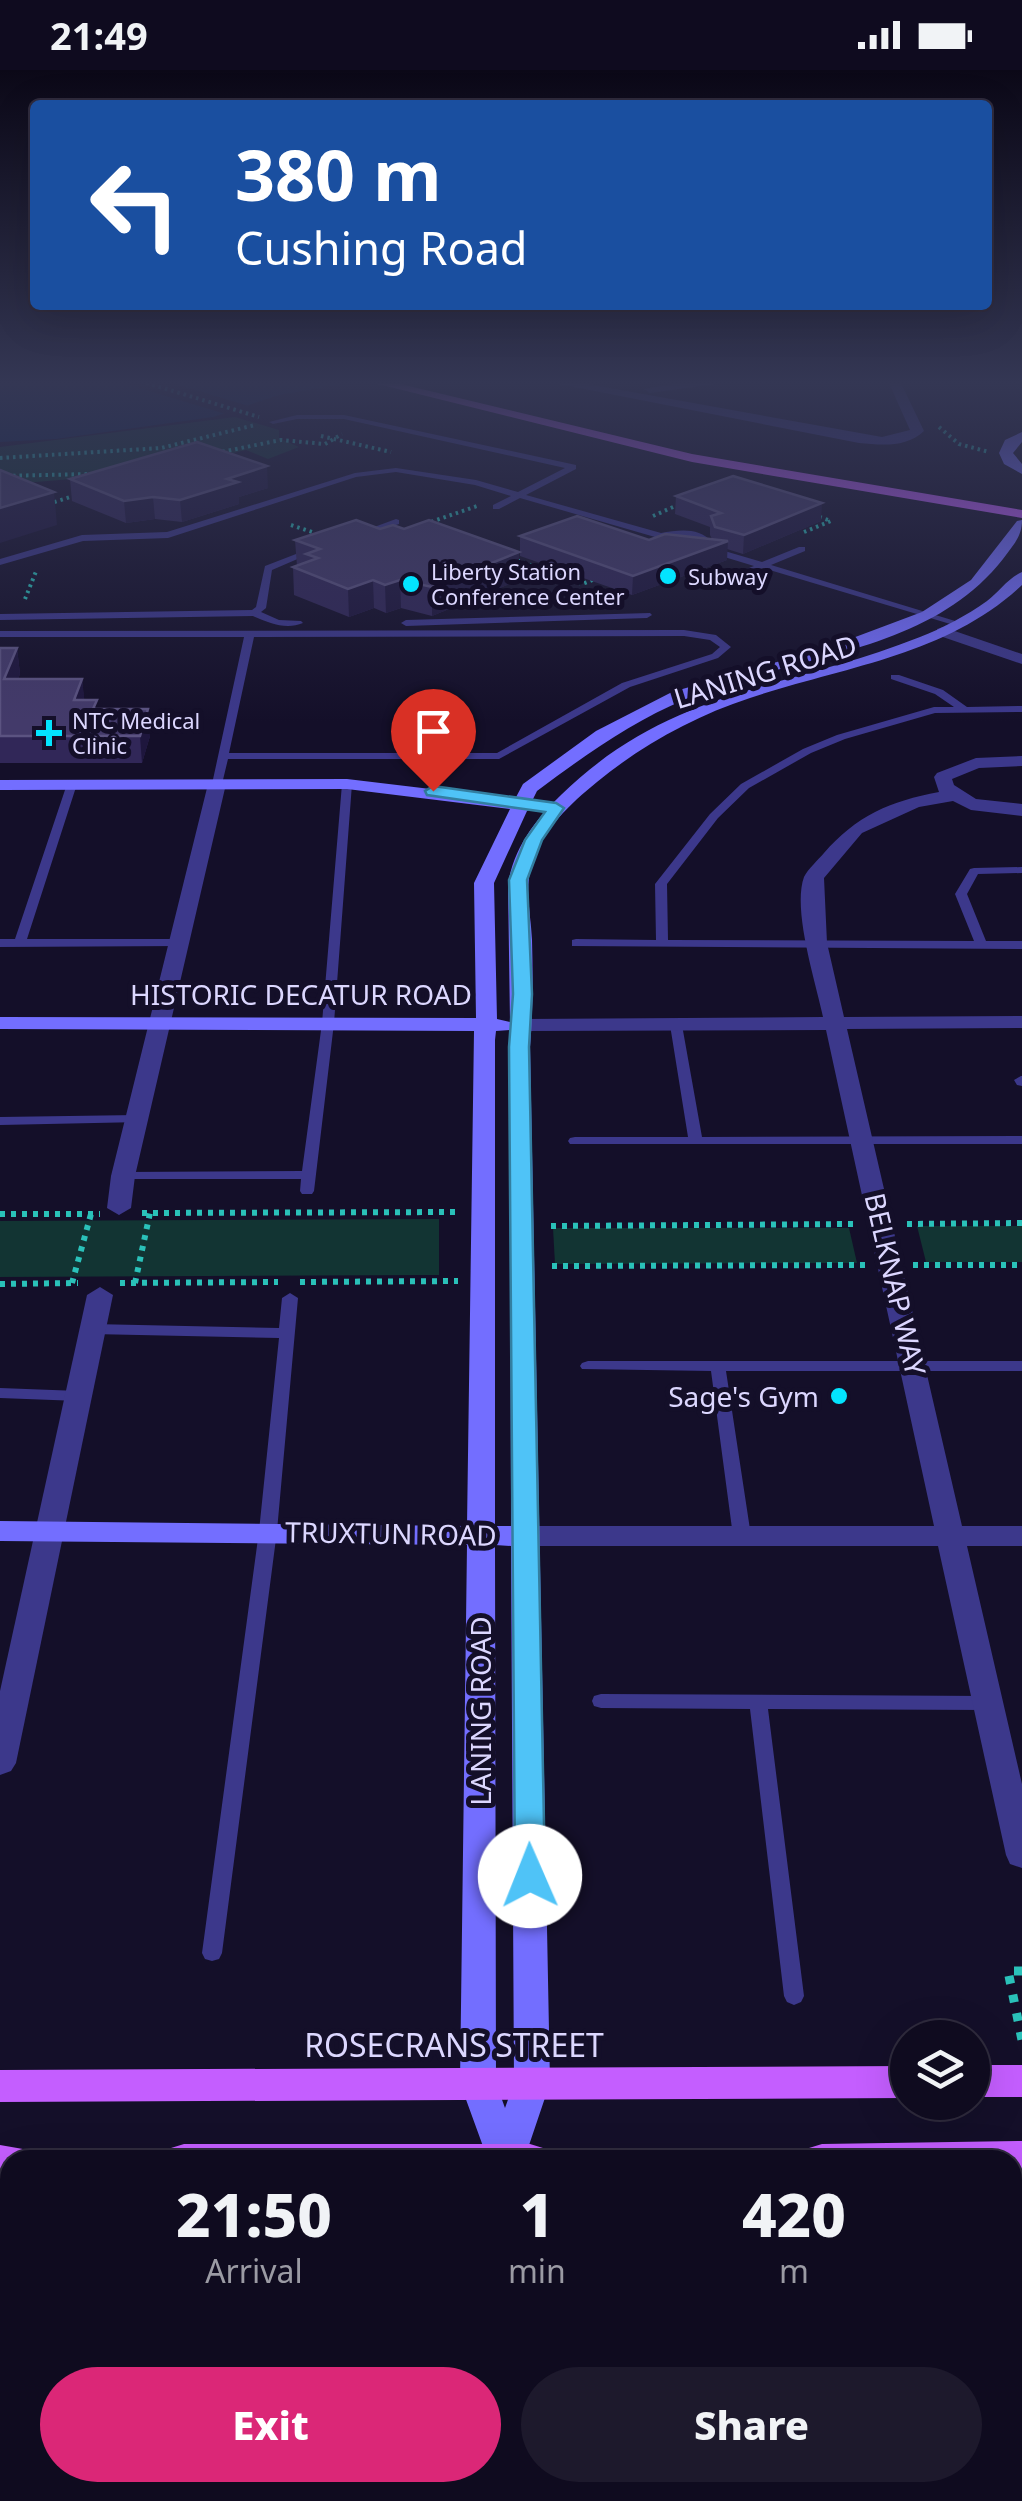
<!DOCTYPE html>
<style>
:root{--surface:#0f0b1f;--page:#1d192c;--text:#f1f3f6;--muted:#9b9ba4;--line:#2f2b3d;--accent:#db2777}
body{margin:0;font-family:"Noto Sans",sans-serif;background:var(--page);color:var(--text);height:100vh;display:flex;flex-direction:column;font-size:38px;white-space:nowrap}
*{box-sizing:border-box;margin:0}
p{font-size:32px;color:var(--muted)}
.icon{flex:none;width:55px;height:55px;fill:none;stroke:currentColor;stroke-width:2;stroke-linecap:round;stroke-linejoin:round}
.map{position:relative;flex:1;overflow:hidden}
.panel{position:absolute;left:0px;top:2080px;width:1022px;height:352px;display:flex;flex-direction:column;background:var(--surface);border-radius:30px 30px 0 0;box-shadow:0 10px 40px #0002,0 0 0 2px var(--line)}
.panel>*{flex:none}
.hud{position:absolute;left:30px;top:30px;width:962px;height:210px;border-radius:10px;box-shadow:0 10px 40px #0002,0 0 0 2px var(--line);background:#1a4fa0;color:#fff;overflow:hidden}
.fabs{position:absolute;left:890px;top:1950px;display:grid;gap:20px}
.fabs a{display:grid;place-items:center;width:100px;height:100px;border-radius:50%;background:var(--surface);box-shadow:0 10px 40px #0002,0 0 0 2px var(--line);font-size:50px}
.pin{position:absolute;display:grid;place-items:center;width:85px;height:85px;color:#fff;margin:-102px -42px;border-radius:50% 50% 50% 0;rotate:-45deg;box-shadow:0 0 10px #0007}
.pin .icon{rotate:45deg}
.me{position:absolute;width:110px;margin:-55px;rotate:359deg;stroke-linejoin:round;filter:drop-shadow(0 0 8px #0008)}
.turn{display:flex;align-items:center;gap:35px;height:210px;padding:0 40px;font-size:45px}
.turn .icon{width:130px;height:130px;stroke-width:2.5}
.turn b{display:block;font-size:70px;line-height:85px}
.eta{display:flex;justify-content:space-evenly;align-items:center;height:170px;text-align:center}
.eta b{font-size:60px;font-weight:800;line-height:70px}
.button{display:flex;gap:20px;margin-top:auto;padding:20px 40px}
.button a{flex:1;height:115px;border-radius:60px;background:var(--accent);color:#fff;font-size:40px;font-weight:800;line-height:115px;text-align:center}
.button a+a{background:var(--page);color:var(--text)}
.status{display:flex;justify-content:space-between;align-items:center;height:70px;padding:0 50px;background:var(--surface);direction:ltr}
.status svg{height:28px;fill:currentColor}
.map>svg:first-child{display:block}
.green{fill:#123433}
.water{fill:#0a224d}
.pier{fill:#140f29}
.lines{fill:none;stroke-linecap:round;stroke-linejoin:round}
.path-far2{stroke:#2ac1b9;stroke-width:4;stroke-dasharray:2.5 4;stroke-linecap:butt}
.path-far1{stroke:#2ac1b9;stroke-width:6;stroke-dasharray:5 6;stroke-linecap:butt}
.path{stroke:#2ac1b9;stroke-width:9;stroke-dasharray:8 11;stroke-linecap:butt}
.lane{fill:#3c388b;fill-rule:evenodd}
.street{fill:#3c388b;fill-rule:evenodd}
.secondary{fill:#736eff;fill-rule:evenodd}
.primary{fill:#c45eff;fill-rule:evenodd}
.wall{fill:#312758}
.shaded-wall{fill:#1e163d}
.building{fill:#433a6a;stroke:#5b5381;stroke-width:2.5}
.route{fill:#4fc3f7;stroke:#337fa1;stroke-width:2.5}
.poi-dot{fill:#03e4ff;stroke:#140f29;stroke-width:4}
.labels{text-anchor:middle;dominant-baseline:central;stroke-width:10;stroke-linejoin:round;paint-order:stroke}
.far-poi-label{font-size:22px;fill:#dcd7ff;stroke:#140f29;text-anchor:start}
.street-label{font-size:28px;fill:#dcd7ff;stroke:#140f29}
.poi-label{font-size:28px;fill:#dcd7ff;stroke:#140f29;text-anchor:end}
.near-street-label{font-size:32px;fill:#dcd7ff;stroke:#140f29}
</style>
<div class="status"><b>21:49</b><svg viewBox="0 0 49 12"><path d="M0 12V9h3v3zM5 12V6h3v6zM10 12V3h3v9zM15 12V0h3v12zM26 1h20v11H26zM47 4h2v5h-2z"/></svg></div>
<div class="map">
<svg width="1022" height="2431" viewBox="0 0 1022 2431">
<rect width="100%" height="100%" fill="#140f29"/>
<g class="green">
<polygon points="235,347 279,360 279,368 299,377 268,389 246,380 156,402 0,415 0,377"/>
<polygon points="439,1149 439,1205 0,1207 0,1151"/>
<polygon points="917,1156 1022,1156 1022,1192 926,1192"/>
<polygon points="553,1158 849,1158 857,1193 555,1194"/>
</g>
<polygon class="water" points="0,311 361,311 279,325 213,347 56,369 0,372"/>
<polygon class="pier" points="117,311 166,311 255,338 232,346"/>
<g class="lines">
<g class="path-far2">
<polyline points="140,311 259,347"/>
<polyline points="939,357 959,374 989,382"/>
<polyline points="321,366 391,382"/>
<polyline points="216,383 281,370 325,374 342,364"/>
<polyline points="0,388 161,378 255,355"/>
<polyline points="0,406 91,404"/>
<polyline points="48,434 80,424"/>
<polyline points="653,446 682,433"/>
<polyline points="425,454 480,435"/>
<polyline points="291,455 312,462"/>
<polyline points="804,462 831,451 814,445"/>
<polyline points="511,488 582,514 598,508"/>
<polyline points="25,529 37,499"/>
</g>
<g class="path-far1">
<polyline points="142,1143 460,1142"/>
<polyline points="0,1144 100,1144"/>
<polyline points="907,1154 1022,1153"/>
<polyline points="551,1156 855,1154"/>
<polyline points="913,1195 1022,1195"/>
<polyline points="552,1196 866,1195"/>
<polyline points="300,1212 458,1211"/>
<polyline points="72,1213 91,1144"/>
<polyline points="120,1213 278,1212"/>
<polyline points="135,1213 150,1143"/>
<polyline points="0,1214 78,1213"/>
</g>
<polyline class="path" points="1022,1901 1008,1901 1022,1970"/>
<g class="lane">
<path d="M297,345H344L576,395V399L526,425L661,463C679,460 699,457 712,472C694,487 672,485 653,473L655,467L520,428L499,439H493V435L511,426L475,415L396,402L356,407L168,468L83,471L0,495V489L82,465L167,462L355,403L396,398L476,410L518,422L565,398L344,349H297L273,354L269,352ZM682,465L703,472C689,480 675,479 661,471Z"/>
<polygon points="396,449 399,450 399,454 362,466 358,463"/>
<polygon points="711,477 762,492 799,477 805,477 805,481 771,495 965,554 957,556 763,498 735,510 729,510 729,506 754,496 708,482 708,478"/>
<path d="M309,479L316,481L272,500L266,538L261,542L279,550L301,551L303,553C286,560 269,553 253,546L0,550V544L252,540L256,537L265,496Z"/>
<polygon points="650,543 652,545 647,548 406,556 401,553 406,550"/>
<path d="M684,560L716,565L731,577L718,588L630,617L499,689H228L222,714L217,717L212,714L244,567H0V561ZM684,566L710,570L720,577L712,584L622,613L497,683H229L254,567Z"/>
<polygon points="891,605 899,605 943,620 967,637 1022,636 1022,642 935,643 845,669 811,683 749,718 718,748 667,814 668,870 974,871 955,824 970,799 974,798 1022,797 1022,803 978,804 967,824 986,871 1022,871 1022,879 572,876 572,870 576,869 656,870 655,814 710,744 741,714 803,679 837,665 934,637 954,637 935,624 891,609"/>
<polygon points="72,711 77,714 27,869 179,869 185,873 183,876 0,877 0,869 15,869 67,714"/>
<polygon points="347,711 352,714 334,953 314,1121 312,1124 302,1124 300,1121 301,1109 118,1109 116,1106 118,1103 123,1102 302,1101 322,953 342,714"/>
<polygon points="676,951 682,955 702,1067 1022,1066 1022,1074 570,1074 568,1071 570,1068 575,1067 688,1067 670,955"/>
<polygon points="1021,1006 1022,1006 1022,1016 1017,1015 1014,1010"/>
<polygon points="137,1045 142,1046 144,1049 142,1052 0,1055 0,1047"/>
<polygon points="290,1223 298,1228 277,1461 222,1883 219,1889 212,1891 205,1889 202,1883 259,1461 279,1268 92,1264 84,1259 92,1254 279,1258 282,1228"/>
<polygon points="588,1291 1022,1291 1022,1301 726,1301 751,1466 748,1470 736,1470 733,1466 711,1301 582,1299 580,1296 582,1293"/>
<polygon points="0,1318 79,1321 87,1326 79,1331 0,1328"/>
<polygon points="601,1624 988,1626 995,1628 997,1633 995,1638 988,1640 768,1639 804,1926 801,1932 794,1935 787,1932 784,1926 750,1639 601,1638 594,1636 592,1631 594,1626"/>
<rect x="1012" y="2359" width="10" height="24"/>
<polygon points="821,2422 846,2422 847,2431 821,2431"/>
</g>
<g class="street">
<path d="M544,311H571L882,367L910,360L888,311H900L924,361C906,378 882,375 859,373Z"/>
<polygon points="691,311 737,311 650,323 644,319"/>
<polygon points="943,557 1022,584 1022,594 937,565 937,559"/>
<path d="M1022,686V696L979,698L952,709L954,715L976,729L1022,734V746L971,740L953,731L919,737L862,763L824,808L827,873L844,947L1022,946V958L847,959L962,1456H1022V1476H967L1022,1714V1798L1010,1794L1006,1785L938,1476H525L515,1473L511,1466L515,1459L525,1456H934L826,960L522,961L511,955L522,949L823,947C816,913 792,840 804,807C808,799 818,790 824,783C856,746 890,731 939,722L934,707L937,703L976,688Z"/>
<polygon points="217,709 226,714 135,1106 131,1138 119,1145 107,1138 111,1106 208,714"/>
<polygon points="100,1217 113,1225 16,1693 11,1701 0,1705 0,1621 87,1225"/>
<rect x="486" y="2422" width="42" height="9"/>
</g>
<g class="secondary">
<polygon points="1022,362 1022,372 1013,383 1022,394 1022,404 1004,394 999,383 1005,370"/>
<path d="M1022,450C1022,467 1013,475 1003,489C928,585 791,585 686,629C631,652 584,686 537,721L532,731L540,736L527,741L494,813L497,949L510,952L508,815C513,779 535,750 561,725C672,617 787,620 920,567C943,558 966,546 987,531C999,522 1008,508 1022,502V515C946,586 845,596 750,628C695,646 642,675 597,712C570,734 542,760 532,794C524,819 531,845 532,870C533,906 533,941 530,977L550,2013L524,2090H488L460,2013L467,1475L0,1471V1451L467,1456L474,961L0,959V947L476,948L474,813L510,739L347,719L0,720V710L347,709L515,729L523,714L596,661L672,622L826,578L922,542L971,510L1017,451ZM510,960L511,1456H495V970L496,961ZM495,1475L511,1476L514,2013L505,2038L496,2013Z"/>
</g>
<g class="primary">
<polygon points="366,311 388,311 692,384 1022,440 1022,448 692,392"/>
<rect x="972" y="1995" width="50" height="32"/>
<polygon points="908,1996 908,2028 0,2032 0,2000"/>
<polygon points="1022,2071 1022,2103 1012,2104 1012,2090 803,2090 809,2078 822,2074"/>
<polygon points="184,2074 530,2074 543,2078 549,2090 165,2090 171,2078"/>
<polygon points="0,2075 23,2079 28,2090 10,2090 10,2107 0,2107"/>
</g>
</g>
<g class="wall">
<polygon points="70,409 268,418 239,427 239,434 182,452 155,449 126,453 72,431"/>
<polygon points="676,426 821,451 743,484 727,479 727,490 632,525 520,486 520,466 649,470 712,469 710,465 710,457 675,444"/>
<polygon points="380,459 519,510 432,546 401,538 386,543 374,538 349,547 294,525 293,497 297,496 295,470"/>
<polygon points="0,578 17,578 20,604 18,609 82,609 84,630 98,639 150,666 142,693 0,693"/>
</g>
<g class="shaded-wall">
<polygon points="267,396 268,418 239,427 239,434 182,452 180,430 227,409"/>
<polygon points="54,422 57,455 0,473 0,438"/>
<polygon points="153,427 155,449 126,453 124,431"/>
<polygon points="822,433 821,451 743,484 744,465"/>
<polygon points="728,471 727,490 632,525 633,506"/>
<polygon points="519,482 519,510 432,546 432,517"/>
<polygon points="373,510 374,538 349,547 348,519"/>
<polygon points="400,510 401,538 386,543 385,515"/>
<polygon points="17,578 20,604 8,635 4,609"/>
<polygon points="82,609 85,635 74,630"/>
<polygon points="148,639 150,666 142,693 140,666"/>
</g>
<g class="building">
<polygon points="197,372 267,396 227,409 238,412 180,430 153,427 124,431 70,409"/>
<polygon points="0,400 54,422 0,438"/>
<polygon points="733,406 822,433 744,465 715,457 711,446 721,443 676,426"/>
<polygon points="577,446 649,470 665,464 728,471 633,506 520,466"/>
<polygon points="356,450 380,459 393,455 404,459 429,450 519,482 432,517 400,510 385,515 373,510 348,519 293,497 318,488 306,484 320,479 295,470"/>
<polygon points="0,578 17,578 4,609 82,609 74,630 97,630 93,639 148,639 140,666 0,666"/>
</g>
<linearGradient id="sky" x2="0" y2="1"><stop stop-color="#0b0817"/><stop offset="0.48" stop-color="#343754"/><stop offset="1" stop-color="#343754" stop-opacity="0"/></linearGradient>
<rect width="1022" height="652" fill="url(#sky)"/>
<polygon class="route" points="433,716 556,733 564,738 542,770 527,810 532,924 529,977 545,1806 540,1814 530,1818 519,1814 515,1806 509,977 513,924 509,810 525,770 545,742 427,725 425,721"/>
<g class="poi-dot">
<circle cx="668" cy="506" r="10"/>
<circle cx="411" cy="514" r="10"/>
<path d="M44 648h10v10h10v10h-10v10h-10v-10h-10v-10h10z"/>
<circle cx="839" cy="1326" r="10"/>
</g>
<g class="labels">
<g class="far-poi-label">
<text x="431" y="501">Liberty Station<tspan x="431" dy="25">Conference Center</tspan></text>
<text x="688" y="506">Subway</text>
<text x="72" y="650">NTC Medical<tspan x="72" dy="25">Clinic</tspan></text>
</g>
<g class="street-label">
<text transform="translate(765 601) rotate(-17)">LANING ROAD</text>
<text x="301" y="924">HISTORIC DECATUR ROAD</text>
<text transform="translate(896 1214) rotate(77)">BELKNAP WAY</text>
<text transform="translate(391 1463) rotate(1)">TRUXTUN ROAD</text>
<text transform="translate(480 1641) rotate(-90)">LANING ROAD</text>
</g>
<g class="poi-label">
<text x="819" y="1326">Sage's Gym</text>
</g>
<g class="near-street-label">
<text x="454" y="1974">ROSECRANS STREET</text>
</g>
</g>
</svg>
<div class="fabs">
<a><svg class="icon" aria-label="layers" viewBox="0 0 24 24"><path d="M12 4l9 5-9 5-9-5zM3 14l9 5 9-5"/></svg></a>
</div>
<div class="pin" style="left:433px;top:721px;background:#d93025"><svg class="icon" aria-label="arrive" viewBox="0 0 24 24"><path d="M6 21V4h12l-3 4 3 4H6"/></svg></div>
<svg class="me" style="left:530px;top:1806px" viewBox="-20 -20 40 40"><circle r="19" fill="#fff"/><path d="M0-13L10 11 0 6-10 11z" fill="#4fc3f7"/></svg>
<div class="hud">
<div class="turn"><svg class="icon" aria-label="left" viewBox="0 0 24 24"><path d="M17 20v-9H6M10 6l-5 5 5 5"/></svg><div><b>380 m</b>Cushing Road</div></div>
</div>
<section class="panel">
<div class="eta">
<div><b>21:50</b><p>Arrival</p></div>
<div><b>1</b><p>min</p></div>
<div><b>420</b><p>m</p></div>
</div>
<div class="button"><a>Exit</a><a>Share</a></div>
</section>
</div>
